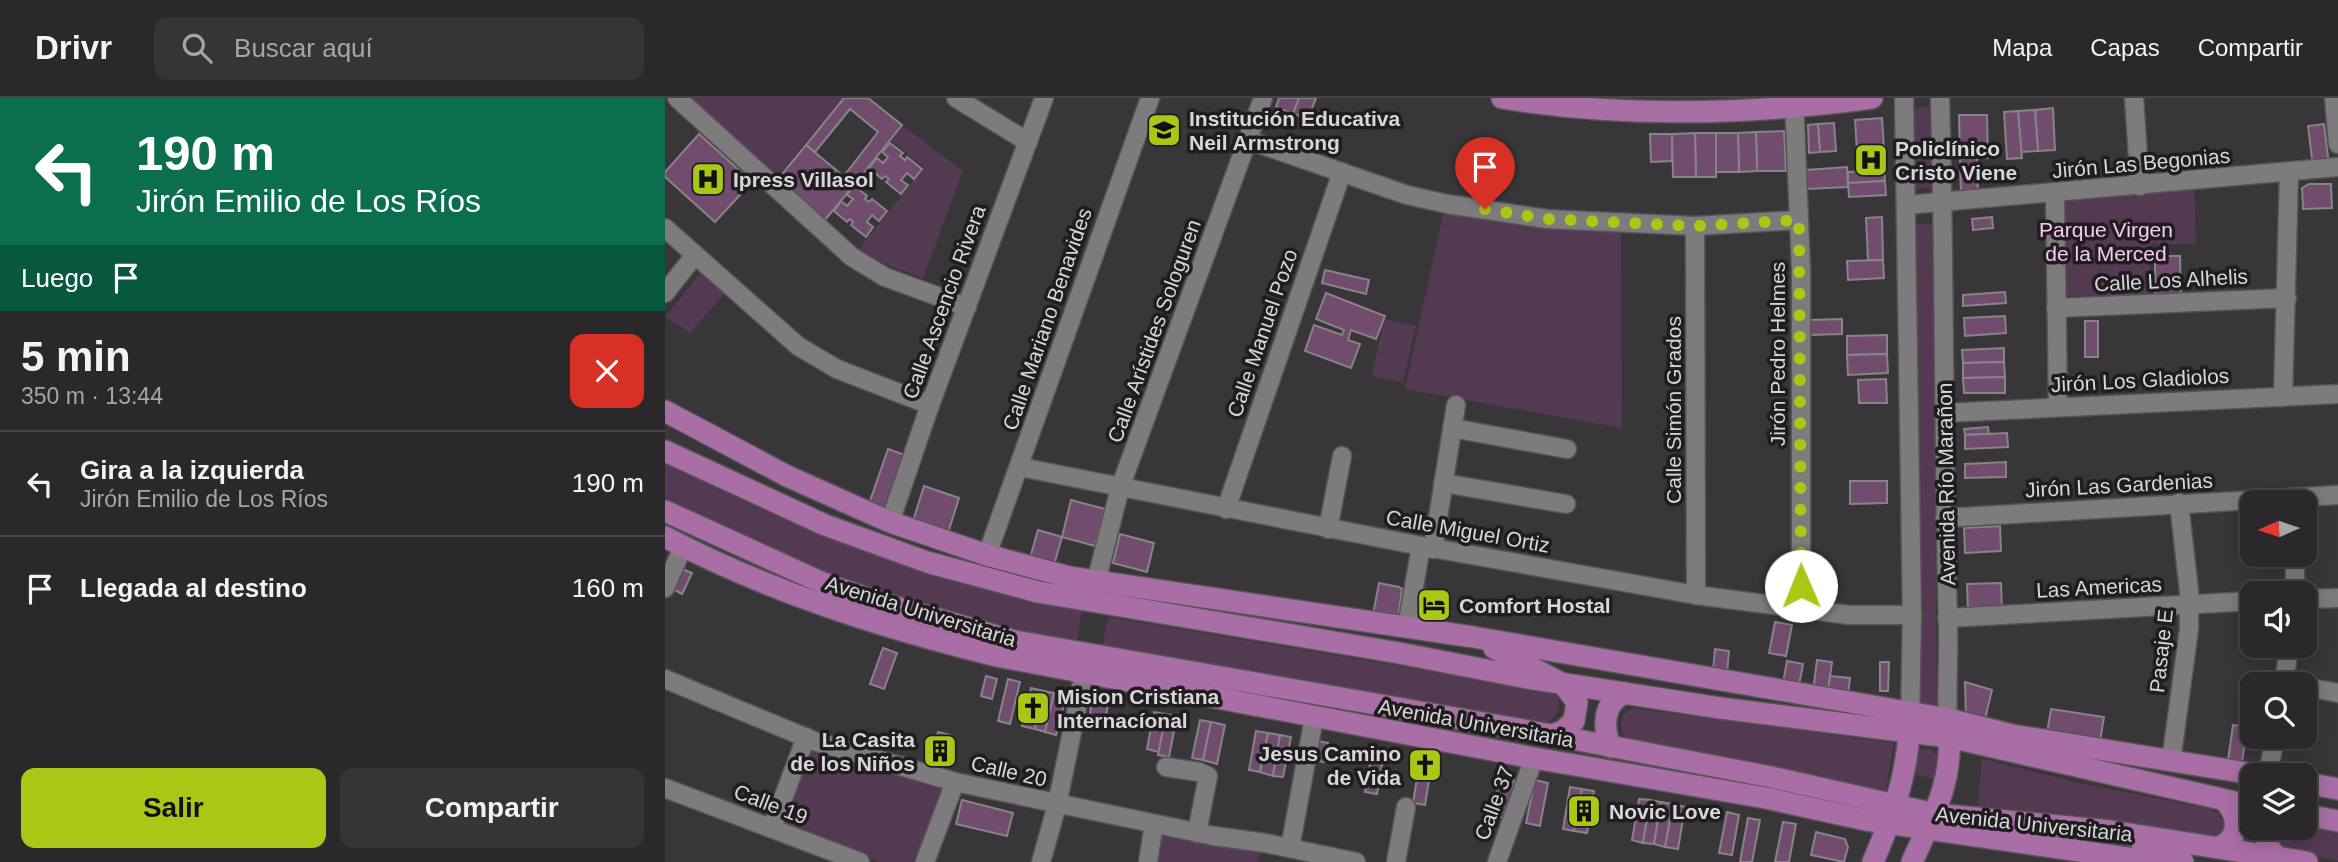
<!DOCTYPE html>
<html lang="es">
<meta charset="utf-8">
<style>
:root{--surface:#2a282a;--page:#363436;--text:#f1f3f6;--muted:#a5a6a8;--line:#464447;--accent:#aac716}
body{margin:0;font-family:Helvetica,sans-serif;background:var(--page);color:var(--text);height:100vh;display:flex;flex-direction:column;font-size:26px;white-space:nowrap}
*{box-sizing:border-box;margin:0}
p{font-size:23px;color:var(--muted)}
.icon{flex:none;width:38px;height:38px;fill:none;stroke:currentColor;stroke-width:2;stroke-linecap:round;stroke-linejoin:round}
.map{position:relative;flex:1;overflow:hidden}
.sheet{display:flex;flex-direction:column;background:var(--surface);width:665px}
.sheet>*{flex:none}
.hud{background:#0b6e4f;color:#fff;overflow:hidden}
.needle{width:46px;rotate:267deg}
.buttons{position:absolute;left:1575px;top:392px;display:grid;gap:14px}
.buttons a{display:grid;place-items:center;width:77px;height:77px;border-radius:14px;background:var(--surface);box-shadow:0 4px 18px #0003,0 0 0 2px var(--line);font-size:35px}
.pin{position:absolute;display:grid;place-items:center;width:60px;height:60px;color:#fff;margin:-72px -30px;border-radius:50% 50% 50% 0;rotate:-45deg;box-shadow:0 0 7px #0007}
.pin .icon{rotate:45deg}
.me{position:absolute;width:77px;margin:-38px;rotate:359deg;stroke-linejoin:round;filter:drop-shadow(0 0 5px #0008)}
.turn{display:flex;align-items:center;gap:24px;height:147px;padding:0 21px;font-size:32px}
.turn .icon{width:91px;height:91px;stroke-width:2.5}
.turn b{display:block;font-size:49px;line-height:60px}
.then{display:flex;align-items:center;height:66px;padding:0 21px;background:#0003;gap:14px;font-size:26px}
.round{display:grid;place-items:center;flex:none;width:74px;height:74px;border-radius:14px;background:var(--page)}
.head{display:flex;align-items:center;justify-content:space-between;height:119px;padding:0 21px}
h1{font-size:42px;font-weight:600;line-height:52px}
.action{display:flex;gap:14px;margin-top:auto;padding:14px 21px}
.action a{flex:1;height:80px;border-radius:14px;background:var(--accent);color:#111;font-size:28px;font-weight:600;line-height:80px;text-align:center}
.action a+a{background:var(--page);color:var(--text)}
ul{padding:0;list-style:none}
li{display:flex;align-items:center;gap:21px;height:105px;padding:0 21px;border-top:2px solid var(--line)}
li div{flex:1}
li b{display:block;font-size:26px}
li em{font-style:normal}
header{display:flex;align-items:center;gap:42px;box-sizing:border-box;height:98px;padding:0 35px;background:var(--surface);border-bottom:2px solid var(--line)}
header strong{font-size:33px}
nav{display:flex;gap:38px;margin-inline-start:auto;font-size:24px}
.search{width:490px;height:63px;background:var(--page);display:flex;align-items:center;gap:18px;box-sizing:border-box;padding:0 24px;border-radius:14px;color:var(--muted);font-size:26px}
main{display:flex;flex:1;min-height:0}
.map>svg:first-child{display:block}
.green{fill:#543952}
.building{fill:#724c6f;stroke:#878486;stroke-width:2}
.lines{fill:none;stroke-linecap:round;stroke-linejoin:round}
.minor-casing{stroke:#565456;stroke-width:21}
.major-casing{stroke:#565456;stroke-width:24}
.minor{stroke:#7e7b7d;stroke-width:18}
.major{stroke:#aa6ea6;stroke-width:21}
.route{stroke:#aac716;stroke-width:12;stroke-dasharray:0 21.6}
.labels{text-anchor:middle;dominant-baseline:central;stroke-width:7;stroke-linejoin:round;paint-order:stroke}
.poi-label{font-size:21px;font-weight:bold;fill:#d8d6d8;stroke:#1f1d1e;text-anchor:start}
.street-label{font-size:21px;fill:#d8d6d8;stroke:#1f1d1e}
.park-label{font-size:21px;fill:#f9c7f4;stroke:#1f1d1e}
</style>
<header>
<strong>Drivr</strong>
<div class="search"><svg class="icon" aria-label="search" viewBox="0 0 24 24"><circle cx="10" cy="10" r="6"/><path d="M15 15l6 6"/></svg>Buscar aquí</div>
<nav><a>Mapa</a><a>Capas</a><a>Compartir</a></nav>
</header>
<main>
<section class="sheet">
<div class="hud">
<div class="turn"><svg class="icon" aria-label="left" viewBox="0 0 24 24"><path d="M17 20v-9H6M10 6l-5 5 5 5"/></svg><div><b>190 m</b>Jirón Emilio de Los Ríos</div></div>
<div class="then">Luego<svg class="icon" aria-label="arrive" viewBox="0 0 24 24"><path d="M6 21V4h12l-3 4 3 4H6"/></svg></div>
</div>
<div class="head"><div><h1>5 min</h1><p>350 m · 13:44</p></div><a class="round" style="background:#d93025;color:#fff"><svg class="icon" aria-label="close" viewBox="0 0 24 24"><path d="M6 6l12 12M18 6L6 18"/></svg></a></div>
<ul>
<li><svg class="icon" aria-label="left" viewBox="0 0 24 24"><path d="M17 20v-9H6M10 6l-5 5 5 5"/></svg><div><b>Gira a la izquierda</b><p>Jirón Emilio de Los Ríos</p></div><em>190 m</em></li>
<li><svg class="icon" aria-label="arrive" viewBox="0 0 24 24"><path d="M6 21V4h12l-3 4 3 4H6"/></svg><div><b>Llegada al destino</b></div><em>160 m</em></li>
</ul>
<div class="action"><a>Salir</a><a>Compartir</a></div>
</section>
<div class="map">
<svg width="1673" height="764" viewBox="0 0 1673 764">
<rect width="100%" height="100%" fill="#383638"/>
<g class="green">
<polygon points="19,0 178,0 109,82"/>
<polygon points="1267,9 1271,89 1247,92 1250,10"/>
<polygon points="237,27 298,73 258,180 220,166 194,151 259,69 225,42"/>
<polygon points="1529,89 1531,146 1486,146 1484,197 1397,198 1395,100"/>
<polygon points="779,112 956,130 957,330 740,291"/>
<polygon points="1249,126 1268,126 1272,615 1252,614"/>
<polygon points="35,175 59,196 25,235 0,219"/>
<polygon points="719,221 751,228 738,285 707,278"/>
<path d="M0,364C86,409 183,452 277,477C323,490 371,500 417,511L412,545C345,532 276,518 211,496C138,471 69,437 0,406Z"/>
<path d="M443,519L894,595C895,613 892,620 876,628L437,551Z"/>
<polygon points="968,610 1229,645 1220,697 960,642 956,630 958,616"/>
<polygon points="143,650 280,687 255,764 214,764 116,726"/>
<polygon points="1266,651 1276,661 1275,683 1249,676 1255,652"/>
<polygon points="1317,661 1415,685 1546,711 1554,717 1562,730 1549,740 1312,716"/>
<polygon points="1640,728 1673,733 1673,763 1620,752 1610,743 1612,734 1621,730"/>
<polygon points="495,734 597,749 592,764 492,764"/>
</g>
<g class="building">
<polygon points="179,0 203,0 237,27 189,87 179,78 213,34 185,11 150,54 141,47"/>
<polygon points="614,0 634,0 628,16 611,9"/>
<polygon points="634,0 651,0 643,21 628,16"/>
<polygon points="1388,10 1390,52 1373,53 1370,12"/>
<polygon points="1370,12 1373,53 1356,54 1353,13"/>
<polygon points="1353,13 1357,60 1342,61 1339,14"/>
<polygon points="1294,17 1322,17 1323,60 1295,61"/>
<polygon points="1217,20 1219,51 1192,53 1190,22"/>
<polygon points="1169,25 1171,53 1155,54 1153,26"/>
<polygon points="1153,26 1155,54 1144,55 1143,27"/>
<polygon points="1659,26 1664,67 1648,69 1643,28"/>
<polygon points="1119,33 1121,73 1092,73 1091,34"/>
<polygon points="1091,34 1092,73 1074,74 1073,35"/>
<polygon points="1030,35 1051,35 1051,79 1031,79"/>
<polygon points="1030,35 1031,79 1008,79 1007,36"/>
<polygon points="1051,35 1073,35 1074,74 1051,74"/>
<polygon points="34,36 87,84 50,124 0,79 0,74"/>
<polygon points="985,36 1007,36 1007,63 986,64"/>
<polygon points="225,45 238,55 235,58 240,62 242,59 257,71 249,81 242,75 236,82 243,87 236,96 221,84 224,81 220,78 217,81 204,70 212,60 218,65 223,59 217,54"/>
<polygon points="141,47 189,87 160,122 113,81"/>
<polygon points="1219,51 1219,72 1193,73 1192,53"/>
<polygon points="1295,61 1312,61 1313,97 1296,98"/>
<polygon points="1182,69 1183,89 1142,91 1141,72"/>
<polygon points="1219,72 1220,83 1183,85 1183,74"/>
<polygon points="1220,83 1221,97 1184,99 1183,85"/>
<polygon points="1644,86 1666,86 1667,110 1638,111 1637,90"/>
<polygon points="189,87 202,98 200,101 204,104 207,101 222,113 214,123 207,117 202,124 208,129 201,139 186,127 188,124 185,121 182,124 169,113 176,103 182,108 188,101 182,97"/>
<polygon points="1217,119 1218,162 1203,162 1201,120"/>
<polygon points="1327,119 1328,130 1308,132 1307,121"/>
<polygon points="1490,158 1515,158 1516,199 1490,199"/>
<polygon points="1218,162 1219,180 1183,182 1182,163"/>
<polygon points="660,172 704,182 701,196 657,185"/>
<polygon points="1340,194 1341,205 1298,208 1298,197"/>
<polygon points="661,195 720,218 711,241 686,232 683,242 695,246 686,270 640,253 649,227 677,237 679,232 651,221"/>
<polygon points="1340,218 1341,235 1300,238 1299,220"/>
<polygon points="1177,221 1177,236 1145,237 1144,222"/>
<rect x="1420" y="223" width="13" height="36"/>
<polygon points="1222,237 1222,256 1182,257 1182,238"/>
<polygon points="1339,250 1339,264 1298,265 1297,252"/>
<polygon points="1222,256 1223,275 1183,277 1182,257"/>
<polygon points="1339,264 1340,279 1298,280 1298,265"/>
<polygon points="1340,279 1340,295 1299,295 1298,280"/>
<polygon points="1221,281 1222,305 1194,305 1193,282"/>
<polygon points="1323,329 1324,336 1300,337 1299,331"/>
<polygon points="1342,335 1343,349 1300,351 1300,337"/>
<polygon points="223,351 243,358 224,413 204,406"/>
<polygon points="1341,364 1341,379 1300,380 1300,366"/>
<polygon points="1185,383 1222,383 1222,405 1185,406"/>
<polygon points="259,388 294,400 283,435 248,423"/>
<polygon points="406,402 440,411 430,448 397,439"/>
<polygon points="1335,428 1336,453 1300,455 1299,430"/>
<polygon points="373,432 397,439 389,467 365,460"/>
<polygon points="455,436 489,445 482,474 448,465"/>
<polygon points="15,470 27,475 17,496 6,490"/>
<polygon points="714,485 734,489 737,491 733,521 708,516"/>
<polygon points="1336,485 1337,512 1303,513 1302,486"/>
<polygon points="759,491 783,496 777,528 754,520"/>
<polygon points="1110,524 1127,527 1121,558 1104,555"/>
<polygon points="218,550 232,555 219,591 205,586"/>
<polygon points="1050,551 1064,553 1062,575 1048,573"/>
<polygon points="1152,562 1167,564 1163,594 1148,593"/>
<polygon points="1122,563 1138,566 1134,587 1118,585"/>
<polygon points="1215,564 1224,564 1223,593 1215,593"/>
<polygon points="321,578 332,581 327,601 316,598"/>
<polygon points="1165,578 1185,580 1183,597 1163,594"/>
<polygon points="343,581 355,584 345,626 333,623"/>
<polygon points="1300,584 1327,592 1319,625 1301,621"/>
<polygon points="366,590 379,593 370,631 357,628"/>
<polygon points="379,593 389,595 380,634 370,631"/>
<polygon points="389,595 401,598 391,637 380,634"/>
<polygon points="427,603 443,606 439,629 423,627"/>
<polygon points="1386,611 1439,619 1435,643 1382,635"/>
<polygon points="489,614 501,616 494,654 482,651"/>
<polygon points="501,616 512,618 504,659 493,657"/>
<polygon points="535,622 546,624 538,662 527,660"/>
<polygon points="546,624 560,627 552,666 538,662"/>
<polygon points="1568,627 1582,629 1576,671 1562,669"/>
<polygon points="591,633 603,635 595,674 584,672"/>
<polygon points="273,634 285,637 277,672 264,669"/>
<polygon points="603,635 615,637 608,678 595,674"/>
<polygon points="615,637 626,639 618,679 608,678"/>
<polygon points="649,642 663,645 659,664 646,662"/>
<polygon points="707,655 719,657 712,696 700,694"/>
<polygon points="755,662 767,664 760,707 748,705"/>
<polygon points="834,678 849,681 843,721 828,718"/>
<polygon points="870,682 883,685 875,728 861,725"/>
<polygon points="905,689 917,691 909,733 898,731"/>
<polygon points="917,691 929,693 922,735 909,733"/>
<polygon points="974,701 985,702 978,745 967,742"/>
<polygon points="297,702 348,715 342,738 291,726"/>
<polygon points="985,702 996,704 989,746 978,745"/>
<polygon points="996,704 1008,706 1000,749 989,746"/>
<polygon points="1008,706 1020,709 1013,751 1000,749"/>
<polygon points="1062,714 1074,717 1067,757 1054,755"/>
<polygon points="1083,720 1095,722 1087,764 1075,764"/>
<polygon points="1118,724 1131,726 1124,764 1110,764"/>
<polygon points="1151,734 1180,741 1183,749 1179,764 1146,757"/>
</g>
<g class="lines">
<g class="minor-casing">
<g id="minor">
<polyline points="12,0 187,159 220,179 302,209"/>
<polyline points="291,0 363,44"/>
<polyline points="1129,0 1136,171 1136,512"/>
<polyline points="1239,0 1247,517 1245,626"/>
<path d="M1275,0C1280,175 1278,351 1283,526C1284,562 1281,597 1283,632"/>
<polyline points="1469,0 1475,88"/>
<polyline points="1669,0 1673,46"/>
<polyline points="583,42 742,97 782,106 882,121 1030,128 1134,122"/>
<polyline points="1390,96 1393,309"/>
<polyline points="1241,107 1673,69"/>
<polyline points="1030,128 1031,497"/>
<polyline points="0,130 133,248 172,271 265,307"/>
<polyline points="0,195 30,157"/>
<polyline points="1391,210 1622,200"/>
<polyline points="1618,299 1624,75"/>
<polyline points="1279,315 1673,296"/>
<polyline points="787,330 902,351"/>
<polyline points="355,369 756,448 1031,497 1184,517 1247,517"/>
<polyline points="778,385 901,406"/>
<polyline points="561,411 677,74"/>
<polyline points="1280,420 1673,397"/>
<polyline points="225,424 265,307 379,0"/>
<polyline points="663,431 677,358"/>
<polyline points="768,451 791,307"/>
<polyline points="322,457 485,0"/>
<polyline points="1630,457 1630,495"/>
<polyline points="431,484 455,390 598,0"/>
<polyline points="0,490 18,449"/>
<polyline points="1640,501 1673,500"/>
<polyline points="1282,520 1587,503"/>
<polyline points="742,529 756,448"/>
<polyline points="0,581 149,643 290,684 549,738 600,745 691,764"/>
<polyline points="1619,586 1624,548"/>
<polyline points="1640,589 1673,595"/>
<polyline points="1506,664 1524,531 1524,493 1514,405"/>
<polyline points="501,669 534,674 543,678 532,735"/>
<polyline points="1603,677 1610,639"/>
<polyline points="0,690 195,764"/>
<polyline points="107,730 141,639"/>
<polyline points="625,750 649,620"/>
<polyline points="260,764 290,684"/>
<polyline points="376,764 392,707 419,576"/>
<polyline points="483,764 489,726"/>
<polyline points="731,764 741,709"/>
<polyline points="832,764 869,660"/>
</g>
</g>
<g class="major-casing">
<g id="major">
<path d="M837,0C960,20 1083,17 1207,0"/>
<polyline points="0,313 122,378 225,424 322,457 404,479 808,539 1283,621 1347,637 1594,677"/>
<polyline points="0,353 160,427 262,464 373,494 734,555 862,580 1055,610 1284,639 1587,708"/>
<polyline points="0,413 158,485 214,504 350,543 887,637 1106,679 1270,716 1446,733 1642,764"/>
<path d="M0,439C105,494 218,530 332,558L869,660L1101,700L1201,722L1490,764"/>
<polyline points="829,550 898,586 912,604 909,623 898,633 887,637"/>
<path d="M946,649C937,630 938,604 960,595"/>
<polyline points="1640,685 1673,691"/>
<polyline points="1640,717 1673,723"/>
<polyline points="1601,730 1602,747 1612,759"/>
<polyline points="1477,746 1518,764"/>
<path d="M1554,749C1575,740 1574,720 1561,704"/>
<path d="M1208,764C1226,722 1242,679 1244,633"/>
<path d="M1247,764C1266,721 1287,688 1284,639"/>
</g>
</g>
<use href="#minor" class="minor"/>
<use href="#major" class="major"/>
</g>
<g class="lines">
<polyline class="route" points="820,111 882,121 1030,128 1134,122 1136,488"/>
</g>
<defs>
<g id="school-square" transform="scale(1.75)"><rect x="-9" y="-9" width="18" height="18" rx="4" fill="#aac716" stroke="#1f1d1e"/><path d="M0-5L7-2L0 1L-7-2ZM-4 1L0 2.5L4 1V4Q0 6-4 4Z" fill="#111"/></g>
<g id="hospital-square" transform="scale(1.75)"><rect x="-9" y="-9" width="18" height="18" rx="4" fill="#aac716" stroke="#1f1d1e"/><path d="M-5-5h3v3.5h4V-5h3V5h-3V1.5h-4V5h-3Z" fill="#111"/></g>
<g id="hotel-square" transform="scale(1.75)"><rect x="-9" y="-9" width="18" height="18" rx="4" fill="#aac716" stroke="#1f1d1e"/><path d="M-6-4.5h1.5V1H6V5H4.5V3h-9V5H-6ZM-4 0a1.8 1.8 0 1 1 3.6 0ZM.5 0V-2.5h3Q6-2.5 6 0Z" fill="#111"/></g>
<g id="church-square" transform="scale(1.75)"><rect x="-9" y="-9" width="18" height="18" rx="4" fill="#aac716" stroke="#1f1d1e"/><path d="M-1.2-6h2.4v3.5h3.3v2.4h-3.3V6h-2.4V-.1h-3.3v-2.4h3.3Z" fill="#111"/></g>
<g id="building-square" transform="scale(1.75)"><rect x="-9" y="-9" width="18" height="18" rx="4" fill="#aac716" stroke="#1f1d1e"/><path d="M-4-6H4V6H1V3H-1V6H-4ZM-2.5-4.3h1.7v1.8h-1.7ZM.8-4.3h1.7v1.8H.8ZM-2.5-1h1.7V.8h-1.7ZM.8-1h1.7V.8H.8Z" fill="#111"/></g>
</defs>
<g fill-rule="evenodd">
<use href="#school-square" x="499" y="32"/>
<use href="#hospital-square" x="1206" y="62"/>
<use href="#hospital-square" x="43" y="81"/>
<use href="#hotel-square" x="769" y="507"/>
<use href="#church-square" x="368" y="610"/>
<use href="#building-square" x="275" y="653"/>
<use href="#church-square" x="760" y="667"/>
<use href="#building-square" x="919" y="713"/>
</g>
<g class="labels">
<g class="poi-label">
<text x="524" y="20">Institución Educativa<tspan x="524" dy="24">Neil Armstrong</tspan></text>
<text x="1230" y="50">Policlínico<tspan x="1230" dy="24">Cristo Viene</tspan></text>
<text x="68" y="81">Ipress Villasol</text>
<text x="794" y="507">Comfort Hostal</text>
<text x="392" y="598">Mision Cristiana<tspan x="392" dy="24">Internacíonal</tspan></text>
<text x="250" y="641" text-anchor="end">La Casita<tspan x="250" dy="24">de los Niños</tspan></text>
<text x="736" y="655" text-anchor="end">Jesus Camino<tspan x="736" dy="24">de Vida</tspan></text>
<text x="944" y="713">Novic Love</text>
</g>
<g class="street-label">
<text transform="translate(1476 65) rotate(-5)">Jirón Las Begonias</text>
<text transform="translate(1506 182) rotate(-3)">Calle Los Alhelis</text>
<text transform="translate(279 204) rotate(-70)">Calle Ascencio Rivera</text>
<text transform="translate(382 221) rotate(-71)">Calle Mariano Benavides</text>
<text transform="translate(489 233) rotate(-70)">Calle Arístides Sologuren</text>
<text transform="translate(597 235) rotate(-71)">Calle Manuel Pozo</text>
<text transform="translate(1112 256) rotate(-90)">Jirón Pedro Helmes</text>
<text transform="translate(1475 282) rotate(-3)">Jirón Los Gladiolos</text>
<text transform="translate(1008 312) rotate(-90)">Calle Simón Grados</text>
<text transform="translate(1281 386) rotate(-91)">Avenida Río Marañon</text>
<text transform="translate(1454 387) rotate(-3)">Jirón Las Gardenias</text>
<text transform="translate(803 433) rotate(10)">Calle Miguel Ortiz</text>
<text transform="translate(1434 489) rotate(-3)">Las Americas</text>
<text transform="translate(256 513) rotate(17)">Avenida Universitaria</text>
<text transform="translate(1496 553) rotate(-84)">Pasaje E</text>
<text transform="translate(811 625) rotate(10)">Avenida Universitaria</text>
<text transform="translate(344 673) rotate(13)">Calle 20</text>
<text transform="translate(829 705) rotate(-70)">Calle 37</text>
<text transform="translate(106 706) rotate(21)">Calle 19</text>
<text transform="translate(1369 726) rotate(6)">Avenida Universitaria</text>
</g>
<g class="park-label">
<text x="1441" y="131">Parque Virgen<tspan x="1441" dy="24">de la Merced</tspan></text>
</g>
</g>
</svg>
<div class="buttons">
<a><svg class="needle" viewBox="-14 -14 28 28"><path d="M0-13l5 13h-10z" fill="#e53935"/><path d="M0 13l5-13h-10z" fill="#a5a6a8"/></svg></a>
<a><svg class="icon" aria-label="sound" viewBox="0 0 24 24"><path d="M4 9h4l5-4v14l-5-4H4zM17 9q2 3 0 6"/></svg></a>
<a><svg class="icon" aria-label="search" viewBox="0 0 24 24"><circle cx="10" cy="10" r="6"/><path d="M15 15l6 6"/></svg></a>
<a><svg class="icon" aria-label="layers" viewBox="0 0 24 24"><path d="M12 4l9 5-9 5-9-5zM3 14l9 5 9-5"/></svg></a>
</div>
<div class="pin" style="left:820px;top:111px;background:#d93025"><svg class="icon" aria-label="arrive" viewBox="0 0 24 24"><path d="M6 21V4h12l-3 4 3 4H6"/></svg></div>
<svg class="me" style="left:1136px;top:488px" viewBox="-20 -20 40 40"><circle r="19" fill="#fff"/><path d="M0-13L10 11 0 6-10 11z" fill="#aac716"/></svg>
</div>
</main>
